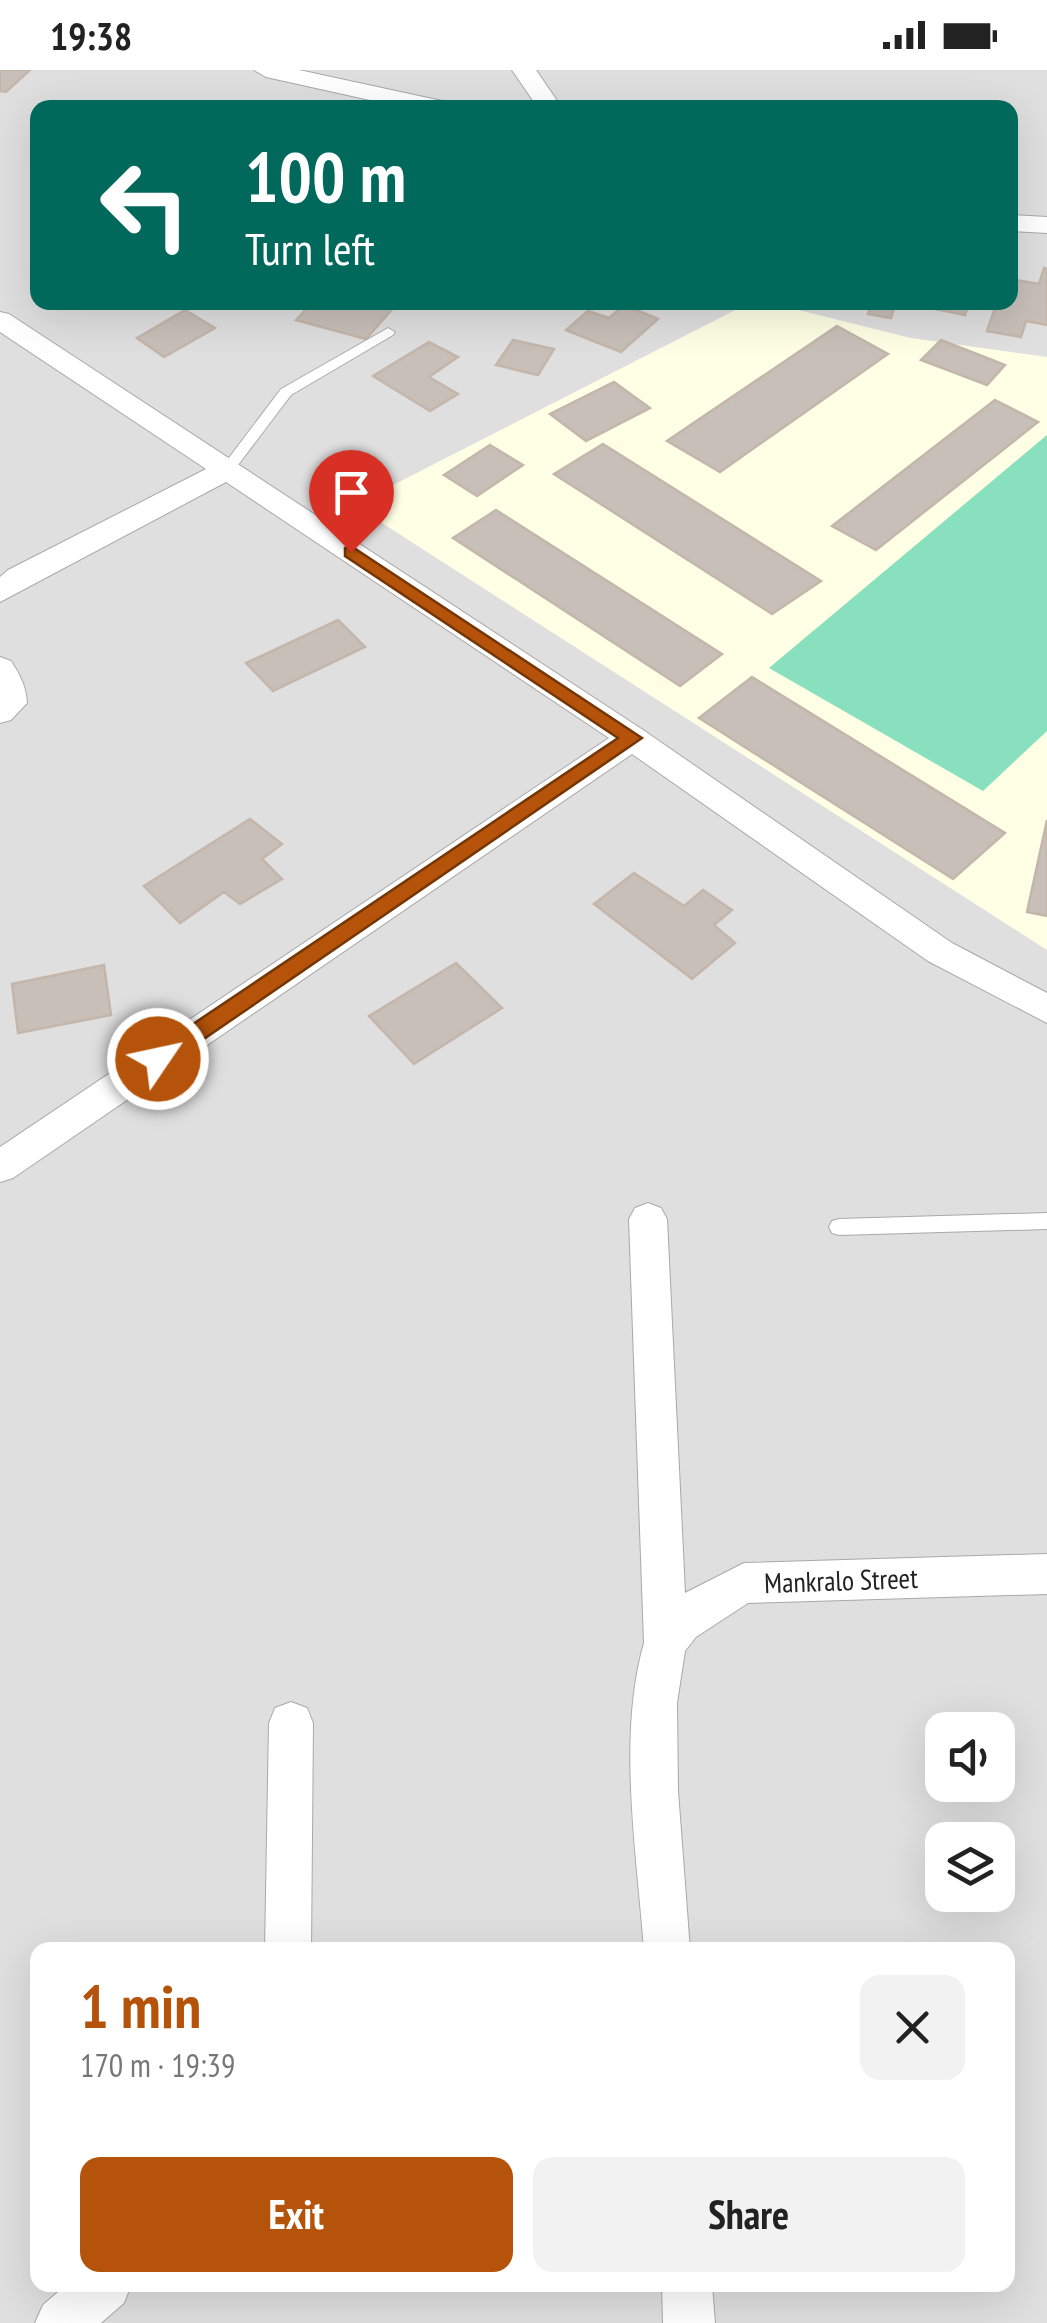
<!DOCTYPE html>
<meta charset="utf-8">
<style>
:root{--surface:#fff;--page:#f2f2f2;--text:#222;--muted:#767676;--accent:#b45309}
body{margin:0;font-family:"PT Sans Narrow",sans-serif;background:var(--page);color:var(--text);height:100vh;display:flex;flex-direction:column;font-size:38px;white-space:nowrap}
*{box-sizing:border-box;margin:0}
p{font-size:32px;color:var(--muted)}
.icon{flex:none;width:55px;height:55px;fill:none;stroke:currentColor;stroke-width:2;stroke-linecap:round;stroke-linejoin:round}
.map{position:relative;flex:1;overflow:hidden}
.details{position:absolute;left:30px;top:1872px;width:985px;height:350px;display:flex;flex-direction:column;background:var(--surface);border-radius:20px;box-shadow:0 10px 40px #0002}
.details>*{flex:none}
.guide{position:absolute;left:30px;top:30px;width:988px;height:210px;border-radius:20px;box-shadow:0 10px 40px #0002;background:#00695c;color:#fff;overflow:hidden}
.tools{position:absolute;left:925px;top:1642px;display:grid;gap:20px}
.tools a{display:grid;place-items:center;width:90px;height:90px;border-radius:20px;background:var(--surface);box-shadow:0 10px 40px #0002;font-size:50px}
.pin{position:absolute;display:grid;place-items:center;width:85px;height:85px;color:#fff;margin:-102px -42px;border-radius:50% 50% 50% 0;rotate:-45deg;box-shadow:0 0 10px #0007}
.pin .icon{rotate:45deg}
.me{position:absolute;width:110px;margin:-55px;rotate:56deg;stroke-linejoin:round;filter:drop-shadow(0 0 8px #0008)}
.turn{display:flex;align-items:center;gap:35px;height:210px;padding:0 50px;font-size:45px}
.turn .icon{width:130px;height:130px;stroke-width:2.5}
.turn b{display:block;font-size:70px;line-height:85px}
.round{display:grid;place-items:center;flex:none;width:105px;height:105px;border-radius:20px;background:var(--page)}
.headline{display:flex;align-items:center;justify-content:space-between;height:170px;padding:0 50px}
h1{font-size:60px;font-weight:800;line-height:75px;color:var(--accent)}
.button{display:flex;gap:20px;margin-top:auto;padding:20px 50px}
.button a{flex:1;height:115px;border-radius:20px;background:var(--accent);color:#fff;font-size:40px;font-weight:800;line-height:115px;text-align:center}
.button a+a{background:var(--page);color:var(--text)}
.status{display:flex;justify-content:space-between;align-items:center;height:70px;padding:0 50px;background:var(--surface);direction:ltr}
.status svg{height:28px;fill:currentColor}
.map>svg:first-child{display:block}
.residential{fill:#e0dfdf;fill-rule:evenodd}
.education{fill:#ffffe5}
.pitch{fill:#88e0be}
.building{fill:#c7bfb8;stroke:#c4b6ab;stroke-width:2.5}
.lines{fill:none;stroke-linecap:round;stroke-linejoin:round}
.lane-casing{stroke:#a9a9a9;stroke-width:2}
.street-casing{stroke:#a9a9a9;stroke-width:2}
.lane{fill:#fff;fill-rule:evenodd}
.street{fill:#fff;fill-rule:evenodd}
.route{fill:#b45309;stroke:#753606;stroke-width:2.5}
.labels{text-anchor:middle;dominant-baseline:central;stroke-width:10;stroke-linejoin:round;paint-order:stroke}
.street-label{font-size:28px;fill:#222;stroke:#fff}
</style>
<div class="status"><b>19:38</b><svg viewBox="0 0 49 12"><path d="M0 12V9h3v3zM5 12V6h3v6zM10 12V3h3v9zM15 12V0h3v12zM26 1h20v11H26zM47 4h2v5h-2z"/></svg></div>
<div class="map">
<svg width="1047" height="2253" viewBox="0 0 1047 2253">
<rect width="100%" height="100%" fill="#f2efe9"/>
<path class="residential" d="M0,0H1047V2253H0ZM38,38H1010V232H38ZM942,1660H998V1715H942ZM942,1770H998V1825H942ZM38,1880H1008V2215H38Z"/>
<polygon class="education" points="749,233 770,233 911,268 1047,287 1047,880 354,435"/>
<polygon class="pitch" points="1047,365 1047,661 983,721 769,598"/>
<g class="building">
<polygon points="0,0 30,0 6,22 0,21"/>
<polygon points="1044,198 1047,199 1047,255 1026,251 1021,267 987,261 997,232 1010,232 1010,209 1039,214"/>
<polygon points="313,232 374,232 393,238 366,269 296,250"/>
<polygon points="872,232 896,232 891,248 868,244"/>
<polygon points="901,232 969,232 965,245"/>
<polygon points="624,235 658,249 621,282 566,260 588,241 609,248"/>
<polygon points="185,240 215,258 164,287 137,268"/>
<polygon points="837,256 888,284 720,402 667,371"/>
<polygon points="513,270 554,279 538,305 496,295"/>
<polygon points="941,270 1005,295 987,315 921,290"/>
<polygon points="429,272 458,287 429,307 458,324 430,341 373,306"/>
<polygon points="614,312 650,338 586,371 550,344"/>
<polygon points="995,330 1038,352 876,480 832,456"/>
<polygon points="603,374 821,511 772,544 554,404"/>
<polygon points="490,375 523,395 477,426 444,405"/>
<polygon points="496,440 722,584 680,616 453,468"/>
<polygon points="338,550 365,577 273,621 246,593"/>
<polygon points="752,607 1005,763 953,809 699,648"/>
<polygon points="250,749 282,774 262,789 282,809 240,834 224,822 180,853 144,816"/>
<polygon points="1047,750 1047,846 1027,842"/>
<polygon points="634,803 684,836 703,820 732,840 714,855 735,873 692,909 594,834"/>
<polygon points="456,893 502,938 414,994 369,946"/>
<polygon points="104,895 111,945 18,963 12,914"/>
</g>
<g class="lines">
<g class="lane-casing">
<g id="lane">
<polygon points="388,258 395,262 393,265 291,325 232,403 222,403 222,397 281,319"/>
<polygon points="1047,1143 1047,1159 839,1165 832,1163 829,1157 832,1151 839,1149"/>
</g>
</g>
<g class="street-casing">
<g id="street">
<polygon points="254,0 299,0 442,31 454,38 406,38 266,7"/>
<polygon points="512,0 536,0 562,38 538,38"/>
<polygon points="1010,145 1047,147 1047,163 1010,161"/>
<polygon points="0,242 9,244 643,660 952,873 1047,923 1047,953 928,891 632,684 13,1108 0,1112 0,1077 609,668 226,412 0,532 0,507 8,500 206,399 0,262"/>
<path d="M0,587L11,591C20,605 26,616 27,633L11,650L0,653Z"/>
<path d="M648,1133L661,1138L667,1149L685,1523L744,1493L1047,1484V1524L748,1533L696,1567L685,1581L677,1633L678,1721L690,1880H644C637,1784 617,1666 644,1573L629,1149L635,1138Z"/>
<polygon points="291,1632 307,1638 313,1653 311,1880 265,1880 269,1653 275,1638"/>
<polygon points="66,2215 131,2215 124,2233 101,2253 35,2253 43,2235"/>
<polygon points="662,2215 712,2215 715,2253 663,2253"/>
</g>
</g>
<use href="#lane" class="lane"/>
<use href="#street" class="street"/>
</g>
<polygon class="route" points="351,476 642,668 166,995 150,995 147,989 150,983 618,668 345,486 345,478"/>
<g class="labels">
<g class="street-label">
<text transform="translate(841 1510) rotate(-2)">Mankralo Street</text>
</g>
</g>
</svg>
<div class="tools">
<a><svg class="icon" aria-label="sound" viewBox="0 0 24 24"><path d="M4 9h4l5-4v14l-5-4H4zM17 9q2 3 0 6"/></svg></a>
<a><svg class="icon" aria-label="layers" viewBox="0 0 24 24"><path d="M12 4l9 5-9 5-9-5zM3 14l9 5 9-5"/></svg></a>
</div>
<div class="pin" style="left:351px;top:482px;background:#d93025"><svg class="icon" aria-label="arrive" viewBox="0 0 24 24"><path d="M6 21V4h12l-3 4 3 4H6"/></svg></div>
<svg class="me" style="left:158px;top:989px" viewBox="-20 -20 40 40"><circle r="17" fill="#b45309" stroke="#fff" stroke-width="3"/><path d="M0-11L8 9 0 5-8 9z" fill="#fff"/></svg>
<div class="guide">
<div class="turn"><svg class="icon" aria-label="left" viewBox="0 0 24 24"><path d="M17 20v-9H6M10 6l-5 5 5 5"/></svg><div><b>100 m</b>Turn left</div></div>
</div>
<section class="details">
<div class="headline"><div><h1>1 min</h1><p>170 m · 19:39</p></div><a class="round"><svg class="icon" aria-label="close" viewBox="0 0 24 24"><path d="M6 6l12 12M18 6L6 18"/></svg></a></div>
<div class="button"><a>Exit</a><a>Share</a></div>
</section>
</div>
